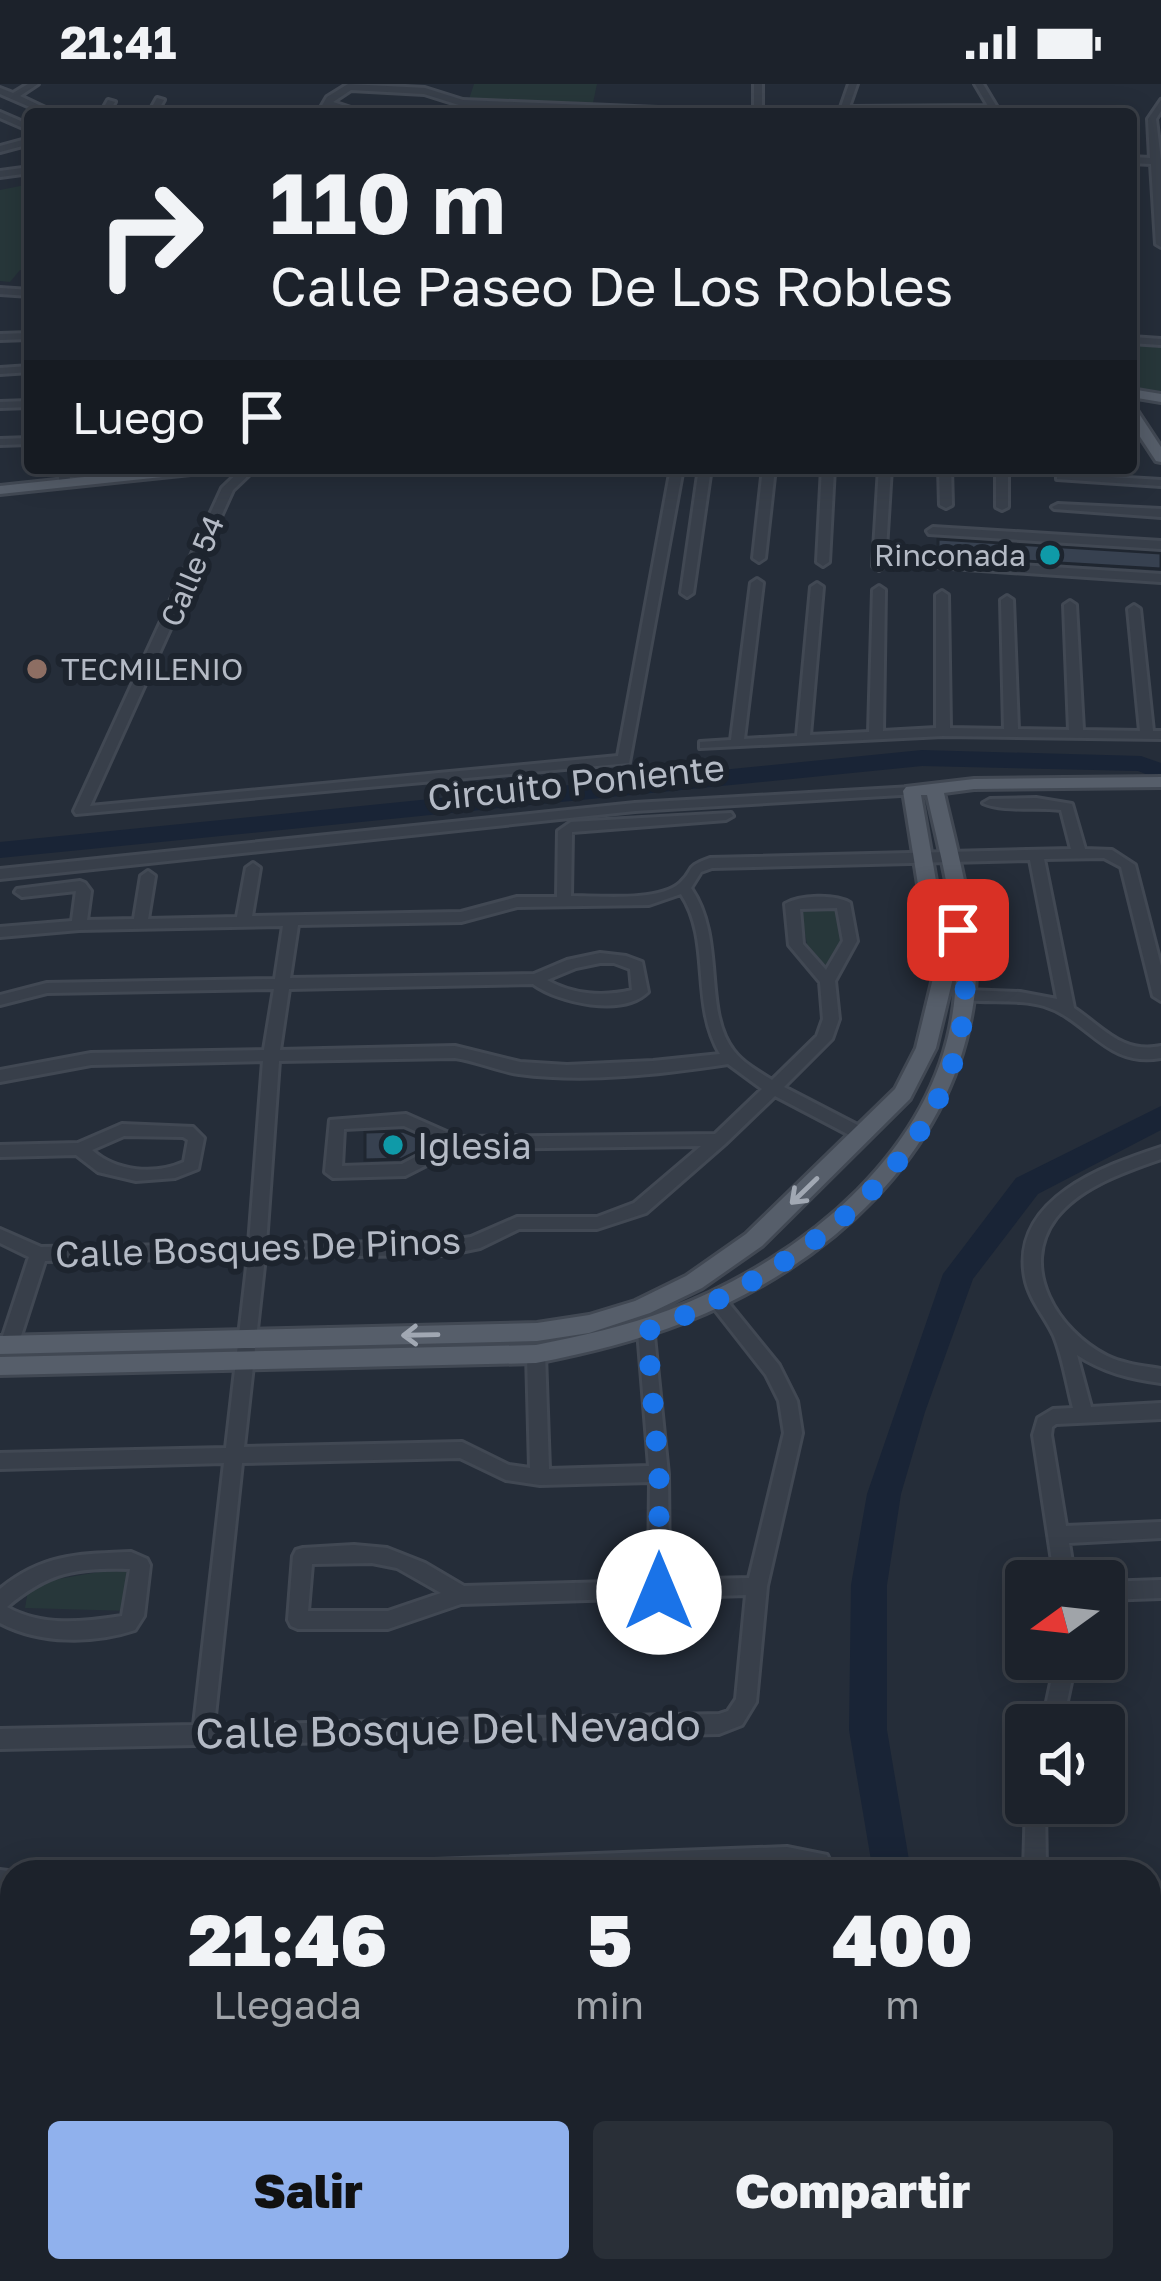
<!DOCTYPE html>
<html lang="es">
<style>
:root{--surface:#1c222b;--page:#292f37;--text:#f1f3f6;--muted:#a0a4a9;--line:#3a3f47;--accent:#90b1ed}
body{margin:0;font-family:"Golos Text",sans-serif;background:var(--page);color:var(--text);height:100vh;display:flex;flex-direction:column;font-size:45px;white-space:nowrap}
*{box-sizing:border-box;margin:0}
p{font-size:39px;color:var(--muted)}
.icon{flex:none;width:66px;height:66px;fill:none;stroke:currentColor;stroke-width:2;stroke-linecap:round;stroke-linejoin:round}
.map{position:relative;flex:1;overflow:hidden}
.drawer{position:absolute;left:0px;top:1776px;width:1161px;height:423px;display:flex;flex-direction:column;background:var(--surface);border-radius:36px 36px 0 0;box-shadow:0 6px 30px #0003,0 0 0 3px var(--line)}
.drawer>*{flex:none}
.banner{position:absolute;left:24px;top:24px;width:1113px;height:366px;border-radius:12px;box-shadow:0 6px 30px #0003,0 0 0 3px var(--line);background:#1c222b;color:var(--text);overflow:hidden}
.needle{width:78px;rotate:255deg}
.buttons{position:absolute;left:1005px;top:1476px;display:grid;gap:24px}
.buttons a{display:grid;place-items:center;width:120px;height:120px;border-radius:12px;background:var(--surface);box-shadow:0 6px 30px #0003,0 0 0 3px var(--line);font-size:60px}
.pin{position:absolute;display:grid;place-items:center;width:102px;height:102px;color:#fff;margin:-51px;border-radius:24px;box-shadow:0 6px 18px #0006}
.me{position:absolute;width:132px;margin:-66px;rotate:0deg;stroke-linejoin:round;filter:drop-shadow(0 0 9px #0008)}
.turn{display:flex;align-items:center;gap:42px;height:252px;padding:0 48px;font-size:54px}
.turn .icon{width:156px;height:156px;stroke-width:2.5}
.turn b{display:block;font-size:84px;line-height:102px}
.then{display:flex;align-items:center;height:114px;padding:0 48px;background:#0003;gap:24px;font-size:45px}
.eta{display:flex;justify-content:space-evenly;align-items:center;height:204px;text-align:center}
.eta b{font-size:72px;font-weight:800;line-height:84px}
.button{display:flex;gap:24px;margin-top:auto;padding:24px 48px}
.button a{flex:1;height:138px;border-radius:12px;background:var(--accent);color:#111;font-size:48px;font-weight:800;line-height:138px;text-align:center}
.button a+a{background:var(--page);color:var(--text)}
.status{display:flex;justify-content:space-between;align-items:center;height:84px;padding:0 60px;background:var(--surface);direction:ltr}
.status svg{height:33px;fill:currentColor}
.map>svg:first-child{display:block}
.green{fill:#27373a}
.lines{fill:none;stroke-linecap:round;stroke-linejoin:round}
.river{fill:#192436;fill-rule:evenodd}
.building{fill:#374150;stroke:#1f2630;stroke-width:3}
.minor-casing{stroke:#414853;stroke-width:6}
.major-casing{stroke:#414853;stroke-width:6}
.minor{fill:#383f4a;fill-rule:evenodd}
.major{fill:#565e6a;fill-rule:evenodd}
.oneway{stroke:#a1a8b3}
.route{stroke:#1a73e8;stroke-width:21;stroke-dasharray:0 37.8}
.culture-dot{fill:#0f9aa8;stroke:#1d242e;stroke-width:4.5}
.education-dot{fill:#8d6e63;stroke:#1d242e;stroke-width:4.5}
.labels{text-anchor:middle;dominant-baseline:central;stroke-width:12;stroke-linejoin:round;paint-order:stroke}
.far-poi-label{font-size:30px;fill:#b4bac5;stroke:#1d242e;text-anchor:end}
.far-street-label{font-size:30px;fill:#b4bac5;stroke:#1d242e}
.street-label{font-size:36px;fill:#b4bac5;stroke:#1d242e}
.poi-label{font-size:36px;fill:#b4bac5;stroke:#1d242e;text-anchor:start}
.near-street-label{font-size:42px;fill:#b4bac5;stroke:#1d242e}
</style>
<div class="status"><b>21:41</b><svg viewBox="0 0 49 12"><path d="M0 12V9h3v3zM5 12V6h3v6zM10 12V3h3v9zM15 12V0h3v12zM26 1h20v11H26zM47 4h2v5h-2z"/></svg></div>
<div class="map">
<svg width="1161" height="2197" viewBox="0 0 1161 2197">
<rect width="100%" height="100%" fill="#252d39"/>
<g class="green">
<polygon points="474,0 597,0 593,19 469,15"/>
<polygon points="30,100 30,186 20,186 10,198 0,197 0,106"/>
<polygon points="1131,260 1161,261 1161,308 1131,302"/>
<polygon points="841,820 849,859 827,882 808,866 800,821"/>
<polygon points="139,1481 131,1527 25,1524 29,1500"/>
</g>
<g class="lines">
<g class="river">
<polygon points="922,666 1141,672 1161,679 1161,696 1138,687 922,682 0,774 0,758"/>
<polygon points="1161,1022 1161,1046 1038,1110 973,1195 925,1328 901,1410 887,1501 887,1646 911,1788 873,1788 849,1646 851,1501 867,1410 943,1190 1016,1094"/>
<polygon points="1012,2187 1057,2187 1061,2197 1016,2197"/>
</g>
</g>
<g class="building">
<polygon points="938,455 1161,469 1161,485 938,472"/>
<polygon points="403,1047 422,1055 416,1068 402,1075 365,1076 365,1048"/>
</g>
<g class="lines">
<g class="minor-casing">
<g id="minor">
<polygon points="28,0 38,0 20,12 58,30 46,30 0,10 0,4 13,9"/>
<polygon points="348,0 425,4 463,16 731,27 735,30 666,30 462,22 424,10 351,6 333,18 369,30 355,30 330,23 325,30 317,30 327,13"/>
<rect x="754" y="0" width="8" height="30"/>
<polygon points="849,0 857,0 849,23 988,22 975,0 983,0 1001,30 991,28 844,29 840,26"/>
<polygon points="157,14 164,16 156,30 148,30"/>
<polygon points="108,16 115,18 108,30 100,30"/>
<polygon points="1161,16 1161,27 1156,35 1161,77 1161,163 1156,160 1151,80 1131,79 1131,73 1150,74 1148,35"/>
<polygon points="0,28 30,41 30,47 0,34"/>
<polygon points="30,54 30,60 0,68 0,62"/>
<polygon points="30,83 30,89 0,93 0,87"/>
<polygon points="0,204 30,206 30,212 0,210"/>
<polygon points="30,249 30,255 0,256 0,250"/>
<polygon points="1131,253 1161,255 1161,261 1131,259"/>
<polygon points="30,282 30,288 0,290 0,284"/>
<polygon points="30,317 30,323 0,324 0,318"/>
<polygon points="30,354 30,360 0,361 0,355"/>
<polygon points="59,384 71,384 69,401 59,399"/>
<polygon points="243,384 256,384 233,406 90,722 618,672 671,384 683,384 629,679 76,730 74,727 222,404"/>
<polygon points="699,384 711,384 693,509 687,513 681,509"/>
<polygon points="763,384 775,384 765,474 759,478 753,474"/>
<polygon points="822,384 834,384 829,478 823,482 817,478"/>
<polygon points="879,384 891,384 885,482 879,486 873,482"/>
<polygon points="939,384 951,384 952,421 946,424 940,421"/>
<polygon points="996,384 1008,384 1008,423 1002,426 996,423"/>
<polygon points="1061,390 1161,396 1161,402 1057,395 1057,391"/>
<polygon points="1058,420 1161,425 1161,433 1054,425 1052,423"/>
<polygon points="933,443 1161,457 1161,465 929,450 927,447"/>
<polygon points="940,476 1161,490 1161,498 936,483 936,477"/>
<polygon points="757,495 763,499 744,655 797,652 811,503 817,499 823,503 810,651 869,648 873,506 879,502 885,506 883,647 936,644 936,511 942,507 948,511 950,644 1004,645 1001,516 1007,512 1013,516 1018,645 1069,646 1064,521 1070,517 1076,521 1083,646 1140,647 1128,525 1134,521 1140,525 1153,647 1161,647 1161,655 943,652 700,664 700,658 731,656 751,499"/>
<polygon points="912,703 917,704 917,710 635,727 0,795 0,785 635,719"/>
<path d="M1036,714L1072,720L1085,765L1112,766L1135,781L1161,882V917L1153,912L1121,783L1104,774L1044,775L1074,924C1104,944 1122,970 1161,962V974C1106,984 1089,936 1044,922C1017,914 987,920 960,915L957,911L960,907L965,906L1020,908L1057,915L1030,776L712,784L701,788L691,804C726,855 702,927 734,967C743,979 759,988 772,996L817,952L823,935L820,898L789,861L785,820C799,811 836,810 850,819L857,857L835,897L839,935L832,955L784,1003L869,1047L871,1051L869,1055H857L775,1012L725,1060L646,1129L597,1145H519L480,1164L446,1171L265,1173L244,1363L462,1358L509,1381L530,1384L527,1270L530,1265L536,1263L542,1265L545,1270L549,1385L649,1382L638,1247L641,1242L647,1240L653,1242L668,1390L669,1496L749,1494L784,1349L779,1317L766,1291L708,1217L711,1212H723L779,1281L797,1317L802,1349L767,1502L756,1618L742,1641L719,1650L0,1665V1645L194,1641L224,1379L0,1385V1369L226,1364L248,1174L45,1177L18,1261L15,1266L9,1268L3,1266L0,1261L29,1173L0,1159V1145L41,1163L249,1160L263,977L91,981L0,998V986L91,969L264,966L274,905L47,909L0,921V911L47,899L275,895L283,842L79,846L0,853V843L72,837L76,807L22,813L15,808L17,805L80,797L85,799L91,807L87,836L134,835L141,792L148,787L155,792L148,835L237,833L246,784L253,779L260,784L252,832L461,828L517,813H557L558,747L571,738L731,729L733,732L726,736L572,748L571,812C599,812 659,818 680,799C696,784 683,784 710,774L1071,765L1061,726C1037,723 1002,728 983,719L990,715ZM681,810C712,857 690,919 720,970L653,977L567,981L520,978L455,962L280,966L289,905L533,900C559,919 623,933 648,908L642,878L626,872L600,869L567,876L534,890L290,894L298,841L461,838L517,823L649,821ZM837,824L843,857L826,886L803,860L800,825ZM600,879H614L630,885L632,906C604,913 573,911 547,896L576,884ZM455,974C477,977 497,987 519,990C587,999 661,990 728,980L762,1005L715,1050L458,1053L406,1030L330,1036L325,1088L333,1094L405,1092L458,1065L701,1062L634,1119L597,1133H517L471,1153L446,1157L266,1160L279,977ZM404,1042L442,1059L402,1080L342,1082L344,1045ZM460,1374L506,1396L540,1401L650,1398L649,1497L464,1502L425,1479L387,1464L354,1461L303,1464L296,1466L293,1472L288,1536L291,1542L298,1545H388L461,1520L746,1511L736,1615L728,1627L719,1630L214,1641L242,1379ZM372,1479L397,1484L441,1509L388,1527H308L312,1480Z"/>
<path d="M122,1040L193,1043L204,1054L198,1085L175,1094L136,1097L98,1088L76,1071L0,1073V1061L78,1059ZM124,1052L183,1053L188,1056L184,1078C155,1091 116,1088 92,1066Z"/>
<path d="M1161,1063V1075C1125,1088 1081,1102 1056,1134C1018,1184 1058,1247 1107,1272C1123,1280 1143,1282 1161,1285V1299C1130,1295 1103,1288 1077,1271L1091,1323L1161,1319V1335L1056,1340L1052,1343L1051,1351L1066,1442L1161,1438V1454L1069,1459L1075,1497H1055L1033,1351L1038,1334L1053,1325L1073,1324C1067,1301 1063,1274 1054,1252C1045,1232 1029,1216 1025,1193C1011,1115 1103,1082 1161,1063Z"/>
<path d="M131,1468L147,1475L150,1481L144,1532L135,1546C93,1560 40,1560 0,1539V1505C42,1470 79,1470 131,1468ZM130,1485L122,1532C84,1538 42,1543 7,1523C50,1487 76,1484 130,1485Z"/>
<polygon points="1161,1496 1161,1514 1104,1516 1104,1498"/>
<polygon points="1056,1575 1076,1575 1062,1641 1042,1641"/>
<polygon points="1026,1716 1026,1719 1045,1719 1046,1788 1024,1788"/>
<polygon points="787,1763 827,1771 835,1788 813,1788 787,1783 671,1788 395,1788 398,1781 406,1777"/>
<polygon points="0,1786 16,1788 12,1788 12,1808 0,1808"/>
<polygon points="12,1874 12,1943 8,1955 0,1958 0,1890 4,1877"/>
<polygon points="12,2082 12,2106 0,2107 0,2083"/>
<rect x="440" y="2187" width="24" height="10"/>
<polygon points="923,2187 947,2187 951,2197 927,2197"/>
<polygon points="1105,2187 1129,2187 1131,2197 1107,2197"/>
</g>
</g>
<g class="major-casing">
<g id="major">
<polygon points="1131,305 1161,310 1161,318 1131,313"/>
<polygon points="1131,324 1136,325 1161,363 1161,378 1156,377 1131,339"/>
<polygon points="168,384 217,384 210,388 0,410 0,402"/>
<path d="M1161,693V703L974,705L944,709C957,767 983,857 974,915C953,1071 826,1183 685,1238C637,1257 587,1269 536,1279L0,1291V1273L536,1261C581,1252 626,1242 669,1226C804,1174 942,1064 955,910C961,845 941,774 927,711H921L953,894L936,964L910,1015L762,1162L702,1204L650,1229L589,1249L537,1257L0,1270V1252L537,1239L589,1231L635,1217L686,1192L746,1150L895,1005L916,964L933,894L903,707L906,703L974,695Z"/>
</g>
</g>
<use href="#minor" class="minor"/>
<use href="#major" class="major"/>
</g>
<defs><path id="oneway-shaft" d="M-6 0H5M1.5-3L5.5 0L1.5 3" fill="none" stroke-width="1.6" stroke-linecap="round" stroke-linejoin="round" transform="scale(3)"/></defs>
<g class="oneway">
<use href="#oneway-shaft" transform="translate(804 1107) rotate(136)"/>
<use href="#oneway-shaft" transform="translate(420 1251) rotate(179)"/>
</g>
<g class="lines">
<path class="route" d="M659,1508V1390L647,1247C788,1193 959,1078 965,910C966,889 961,867 958,846"/>
</g>
<g class="culture-dot">
<circle cx="1050" cy="471" r="12"/>
<circle cx="393" cy="1061" r="12"/>
</g>
<circle class="education-dot" cx="37" cy="585" r="12"/>
<g class="labels">
<g class="far-poi-label">
<text x="1026" y="471">Rinconada</text>
<text x="61" y="585" text-anchor="start">TECMILENIO</text>
</g>
<g class="far-street-label">
<text transform="translate(192 487) rotate(-67)">Calle 54</text>
</g>
<g class="street-label">
<text transform="translate(576 698) rotate(-6)">Circuito Poniente</text>
<text transform="translate(258 1163) rotate(-2)">Calle Bosques De Pinos</text>
</g>
<g class="poi-label">
<text x="417" y="1061">Iglesia</text>
</g>
<g class="near-street-label">
<text transform="translate(448 1644) rotate(-1)">Calle Bosque Del Nevado</text>
</g>
</g>
</svg>
<div class="buttons">
<a><svg class="needle" viewBox="-14 -14 28 28"><path d="M0-13l5 13h-10z" fill="#e53935"/><path d="M0 13l5-13h-10z" fill="#a0a4a9"/></svg></a>
<a><svg class="icon" aria-label="sound" viewBox="0 0 24 24"><path d="M4 9h4l5-4v14l-5-4H4zM17 9q2 3 0 6"/></svg></a>
</div>
<div class="pin" style="left:958px;top:846px;background:#d93025"><svg class="icon" aria-label="arrive" viewBox="0 0 24 24"><path d="M6 21V4h12l-3 4 3 4H6"/></svg></div>
<svg class="me" style="left:659px;top:1508px" viewBox="-20 -20 40 40"><circle r="19" fill="#fff"/><path d="M0-13L10 11 0 6-10 11z" fill="#1a73e8"/></svg>
<div class="banner">
<div class="turn"><svg class="icon" aria-label="right" viewBox="0 0 24 24"><path d="M7 20v-9h11M14 6l5 5-5 5"/></svg><div><b>110 m</b>Calle Paseo De Los Robles</div></div>
<div class="then">Luego<svg class="icon" aria-label="arrive" viewBox="0 0 24 24"><path d="M6 21V4h12l-3 4 3 4H6"/></svg></div>
</div>
<section class="drawer">
<div class="eta">
<div><b>21:46</b><p>Llegada</p></div>
<div><b>5</b><p>min</p></div>
<div><b>400</b><p>m</p></div>
</div>
<div class="button"><a>Salir</a><a>Compartir</a></div>
</section>
</div>
